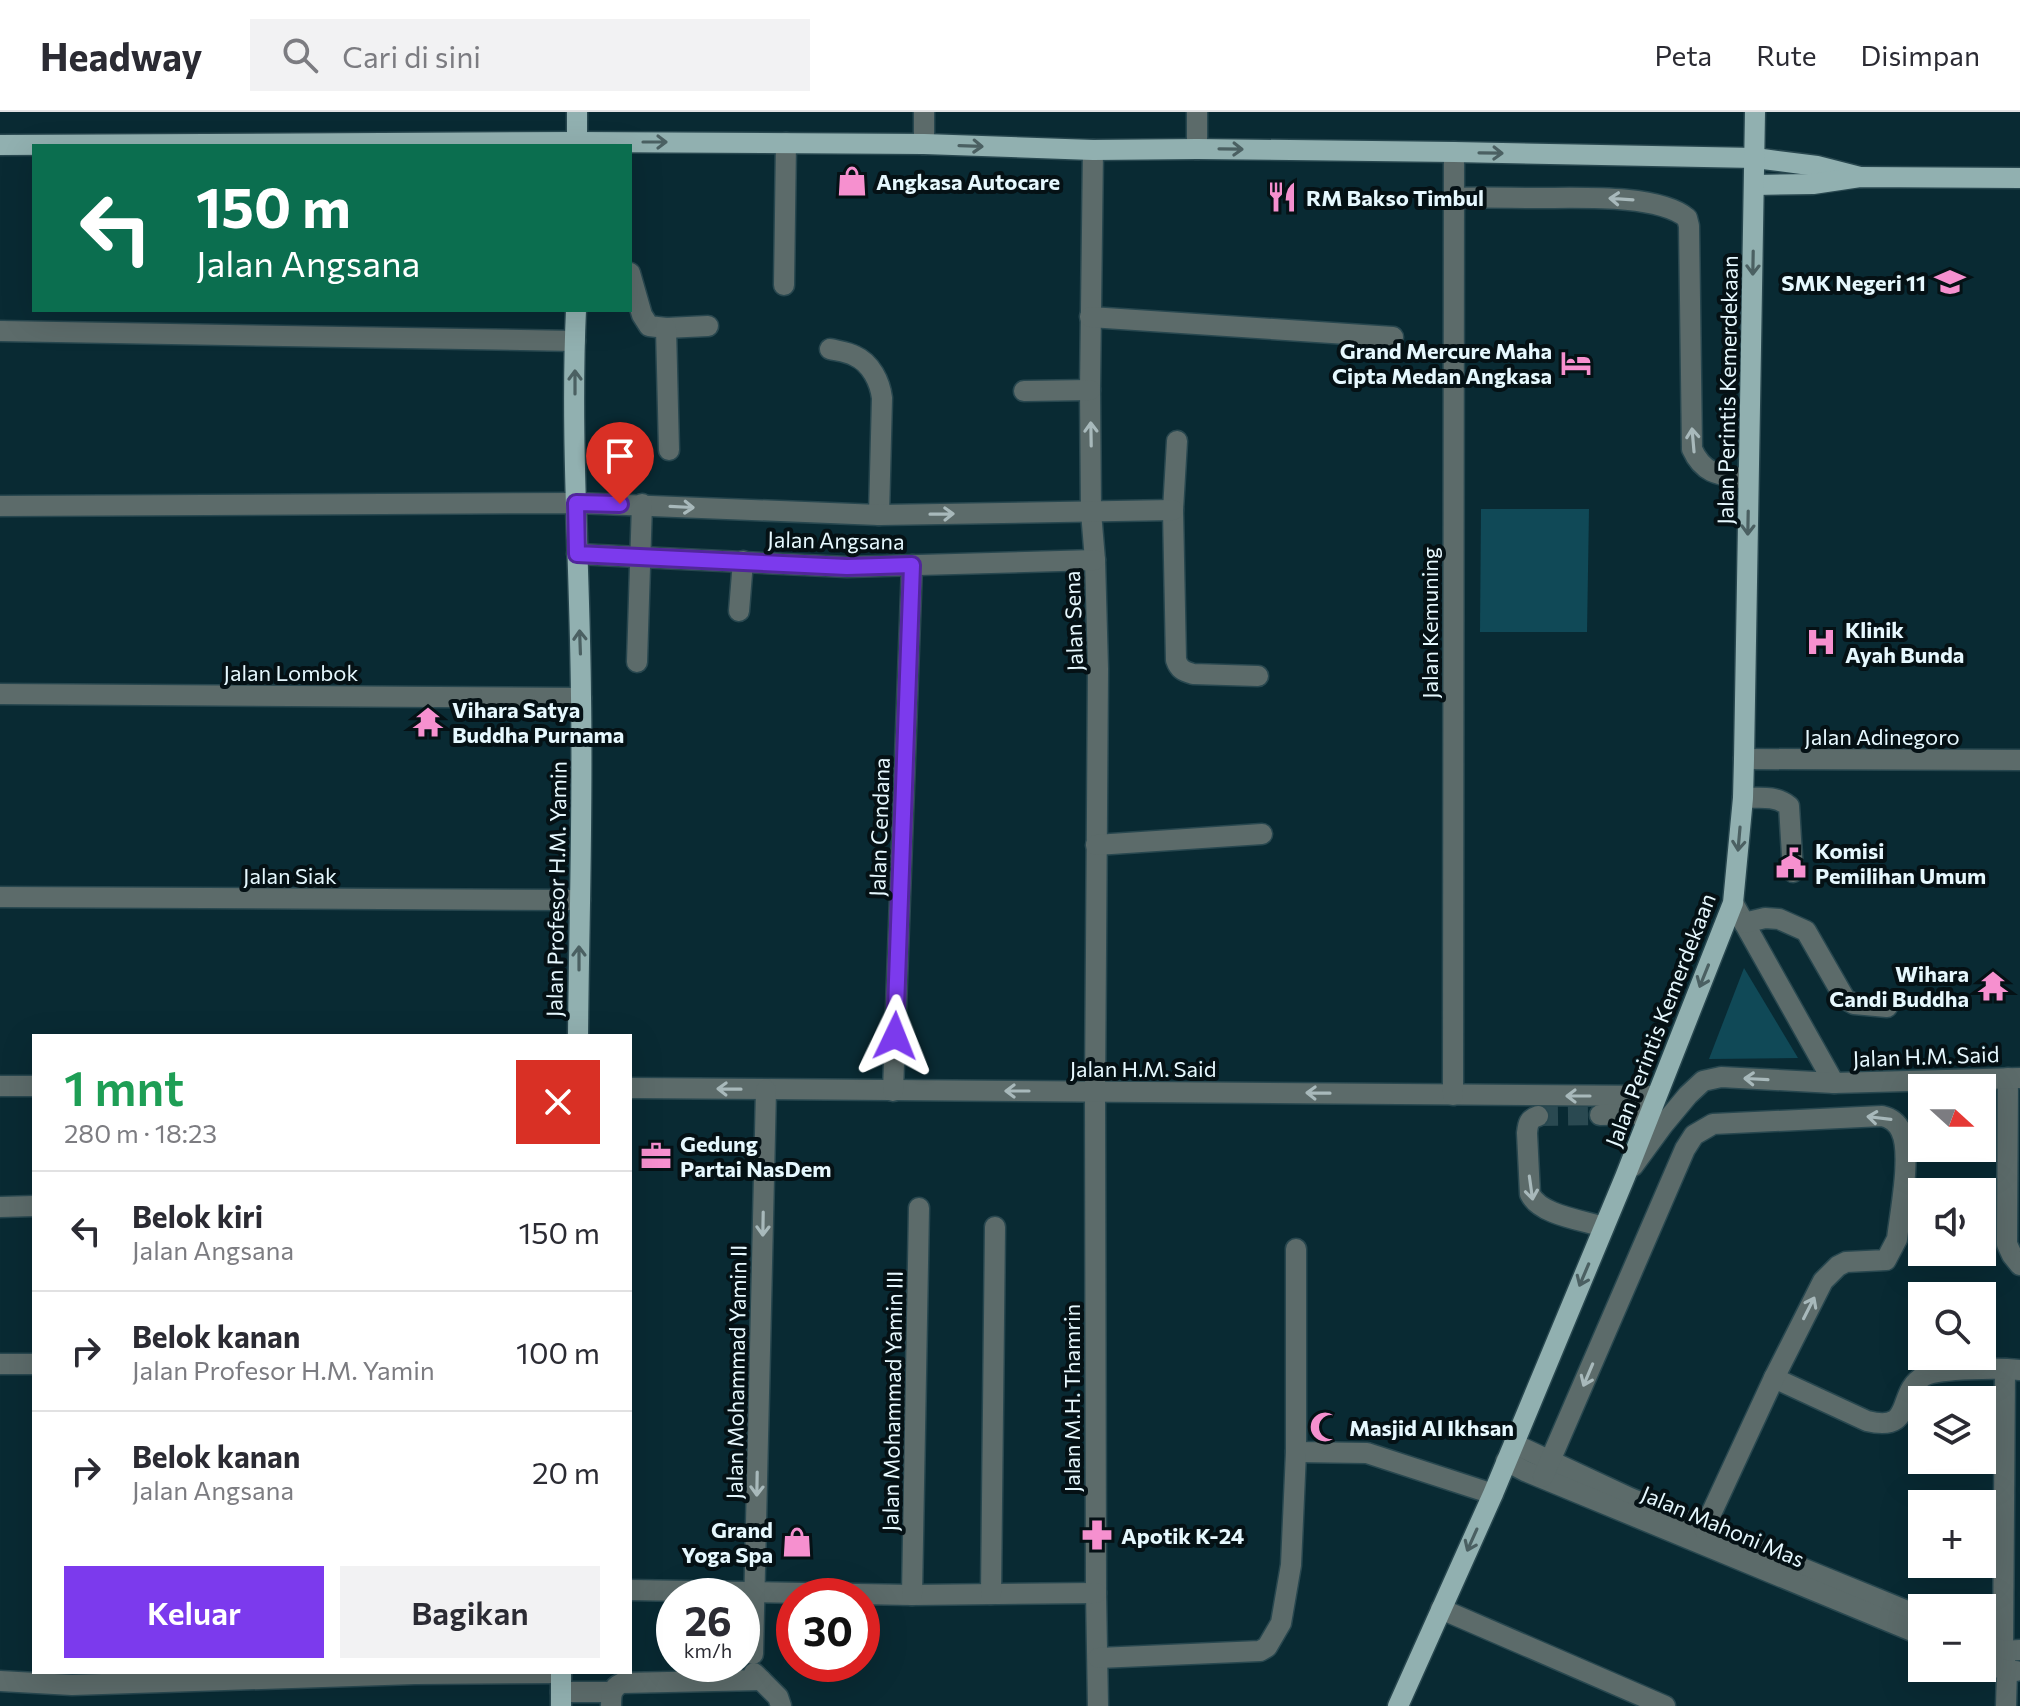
<!DOCTYPE html>
<html lang="id">
<meta charset="utf-8">
<style>
:root{--surface:#fff;--page:#f2f2f3;--text:#2b2b33;--muted:#7c7c81;--line:#e1e1e2;--accent:#7c3aed}
body{margin:0;font-family:Commissioner,sans-serif;background:var(--page);color:var(--text);height:100vh;display:flex;flex-direction:column;font-size:30px;white-space:nowrap}
*{box-sizing:border-box;margin:0}
p{font-size:26px;color:var(--muted)}
.icon{flex:none;width:44px;height:44px;fill:none;stroke:currentColor;stroke-width:2;stroke-linecap:round;stroke-linejoin:round}
.map{position:relative;flex:1;overflow:hidden}
.sheet{position:absolute;left:32px;top:922px;width:600px;height:640px;display:flex;flex-direction:column;background:var(--surface);border-radius:0px;box-shadow:0 8px 32px #0002}
.sheet>*{flex:none}
.guide{position:absolute;left:32px;top:32px;width:600px;height:168px;border-radius:0px;box-shadow:0 8px 32px #0002;background:#0b6e4f;color:#fff;overflow:hidden}
.needle{width:52px;rotate:111deg}
.controls{position:absolute;left:1908px;top:962px;display:grid;gap:16px}
.controls a{display:grid;place-items:center;width:88px;height:88px;border-radius:0px;background:var(--surface);box-shadow:0 8px 32px #0002;font-size:40px}
.speed{position:absolute;left:656px;top:1466px;display:flex;gap:16px;font-size:40px;font-weight:700;text-align:center}
.speed>*{display:grid;place-content:center;width:104px;height:104px;border-radius:50%;background:var(--surface);box-shadow:0 8px 32px #0002;line-height:1}
.speed small{font-size:20px;font-weight:400}
.speed .limit{border:12px solid #d22;background:#fff;color:#111}
.pin{position:absolute;display:grid;place-items:center;width:68px;height:68px;color:#fff;margin:-82px -34px;border-radius:50% 50% 50% 0;rotate:-45deg;box-shadow:0 0 8px #0007}
.pin .icon{rotate:45deg}
.me{position:absolute;width:88px;margin:-44px;rotate:2deg;stroke-linejoin:round;filter:drop-shadow(0 0 6px #0008)}
.turn{display:flex;align-items:center;gap:28px;height:168px;padding:0 32px;font-size:36px}
.turn .icon{width:104px;height:104px;stroke-width:2.5}
.turn b{display:block;font-size:56px;line-height:68px}
.round{display:grid;place-items:center;flex:none;width:84px;height:84px;border-radius:0px;background:var(--page)}
.head{display:flex;align-items:center;justify-content:space-between;height:136px;padding:0 32px}
h1{font-size:48px;font-weight:600;line-height:60px;color:#1e9e55}
.button{display:flex;gap:16px;margin-top:auto;padding:16px 32px}
.button a{flex:1;height:92px;border-radius:0px;background:var(--accent);color:#fff;font-size:32px;font-weight:600;line-height:92px;text-align:center}
.button a+a{background:var(--page);color:var(--text)}
ul{padding:0;list-style:none}
li{display:flex;align-items:center;gap:24px;height:120px;padding:0 32px;border-top:2px solid var(--line)}
li div{flex:1}
li b{display:block;font-size:30px}
li em{font-style:normal}
header{display:flex;align-items:center;gap:48px;box-sizing:border-box;height:112px;padding:0 40px;background:var(--surface);border-bottom:2px solid var(--line)}
header strong{font-size:38px}
nav{display:flex;gap:44px;margin-inline-start:auto;font-size:28px}
.search{width:560px;height:72px;background:var(--page);display:flex;align-items:center;gap:20px;box-sizing:border-box;padding:0 28px;border-radius:0px;color:var(--muted);font-size:30px}
.map>svg:first-child{display:block}
.green{fill:#104957}
.lines{fill:none;stroke-linecap:round;stroke-linejoin:round}
.minor-tunnel{stroke:#2a4951;stroke-width:20;stroke-dasharray:20 10;stroke-linecap:butt}
.minor-casing{stroke:#28474f;stroke-width:23}
.major-casing{stroke:#28474f;stroke-width:23}
.minor{stroke:#5c6b6a;stroke-width:20}
.major{stroke:#91b0b0;stroke-width:20}
.oneway{stroke:#4b6062}
.oneway2{stroke:#a8b9bb}
.route-casing{stroke:#51269a;stroke-width:20}
.route{stroke:#7c3aed;stroke-width:14}
.labels{text-anchor:middle;dominant-baseline:central;stroke-width:8;stroke-linejoin:round;paint-order:stroke}
.poi-label{font-size:22px;font-weight:bold;fill:#e6f8fe;stroke:#051115;text-anchor:start}
.street-label{font-size:22px;fill:#e6f8fe;stroke:#051115}
</style>
<header>
<strong>Headway</strong>
<div class="search"><svg class="icon" aria-label="search" viewBox="0 0 24 24"><circle cx="10" cy="10" r="6"/><path d="M15 15l6 6"/></svg>Cari di sini</div>
<nav><a>Peta</a><a>Rute</a><a>Disimpan</a></nav>
</header>
<div class="map">
<svg width="2020" height="1594" viewBox="0 0 2020 1594">
<rect width="100%" height="100%" fill="#092a33"/>
<g class="green">
<polygon points="1481,397 1589,397 1587,520 1480,520"/>
<polygon points="1744,856 1798,946 1709,947"/>
</g>
<g class="lines">
<polyline class="minor-tunnel" points="1538,1004 1600,1003"/>
<g class="minor-casing">
<g id="minor">
<polyline points="924,0 924,32"/>
<polyline points="1197,0 1197,37"/>
<polyline points="1093,38 1090,278 1091,400 1095,448 1098,557 1095,979 1096,1481 1098,1594"/>
<path d="M1453,86C1482,85 1511,86 1540,86C1577,86 1658,82 1687,106L1689,114L1692,337C1704,364 1722,363 1748,367"/>
<polyline points="630,161 642,203 649,214 666,216 708,214"/>
<polyline points="784,173 786,31"/>
<polyline points="1090,205 1393,225"/>
<polyline points="666,216 669,338"/>
<polyline points="0,219 575,229"/>
<path d="M830,237C838,239 848,240 855,244C871,251 880,270 882,286L879,403"/>
<polyline points="1024,279 1090,278"/>
<path d="M1177,329L1173,398L1176,548C1179,557 1183,559 1193,562L1258,564"/>
<polyline points="0,394 576,391 879,403 1173,398"/>
<polyline points="577,442 847,455 1095,448"/>
<polyline points="739,499 743,449"/>
<polyline points="637,550 642,392"/>
<polyline points="0,582 581,586"/>
<polyline points="1744,647 2020,648"/>
<path d="M1743,686C1760,686 1775,683 1789,694L1793,760"/>
<polyline points="1096,733 1262,722"/>
<polyline points="0,785 580,788"/>
<polyline points="1733,791 1834,971"/>
<polyline points="1744,811 1765,806 1779,807 1806,819 1845,887 1854,892 1887,895"/>
<polyline points="2008,966 2007,1132 2012,1143 2020,1153"/>
<polyline points="0,974 34,974"/>
<polyline points="630,976 1656,984"/>
<polyline points="893,979 912,453"/>
<polyline points="1453,983 1454,40"/>
<polyline points="1600,1003 1650,1002"/>
<path d="M1538,1004C1529,1007 1528,1011 1527,1021L1530,1082C1540,1103 1582,1108 1604,1115"/>
<polyline points="1633,1054 1663,1013 1688,983 1703,969 1721,965 1834,971 2020,966"/>
<polyline points="0,1095 34,1094"/>
<polyline points="0,1252 34,1252"/>
<polyline points="2005,1257 2003,1539 2007,1559 2006,1594"/>
<path d="M1774,1266L1867,1309C1916,1321 1895,1280 1924,1264C1939,1256 2002,1256 2020,1258"/>
<polyline points="1514,1332 1630,1386 1922,1505"/>
<polyline points="1296,1340 1367,1341 1493,1382"/>
<polyline points="1506,1349 1525,1359 1922,1523"/>
<path d="M1543,1365L1685,1037L1694,1023L1713,1012L1882,1004C1891,1006 1897,1010 1901,1019C1912,1041 1900,1101 1897,1127L1886,1148L1846,1150L1838,1154L1823,1169L1774,1266L1704,1417"/>
<polyline points="630,1478 912,1483 1096,1481"/>
<polyline points="991,1482 995,1115"/>
<polyline points="912,1483 919,1096"/>
<polyline points="1441,1497 1665,1594"/>
<polyline points="1982,1530 2003,1539 2020,1538"/>
<polyline points="753,1542 766,978"/>
<polyline points="1098,1546 1260,1539 1267,1535 1281,1511 1291,1453 1296,1340 1296,1137"/>
<polyline points="1982,1549 2007,1559 2016,1559"/>
<polyline points="754,1561 778,1585 781,1594"/>
<polyline points="0,1569 72,1573 415,1562 561,1561"/>
<polyline points="561,1580 611,1580"/>
<path d="M611,1594C611,1583 611,1576 622,1571L761,1568"/>
</g>
</g>
<g class="major-casing">
<g id="major">
<polyline points="0,33 577,30 924,32 1093,38 1197,37 1454,40 1755,46 1817,54 1860,65"/>
<polyline points="577,34 577,0"/>
<polyline points="1755,73 1813,72 1860,65 2020,66"/>
<path d="M576,198C570,327 580,456 581,585C583,698 579,811 578,924"/>
<polyline points="561,1594 561,1560"/>
<polyline points="1398,1594 1493,1382 1625,1065 1733,791 1743,686 1744,647 1755,0"/>
</g>
</g>
<use href="#minor" class="minor"/>
<use href="#major" class="major"/>
</g>
<defs><path id="oneway-shaft" d="M-6 0H5M1.5-3L5.5 0L1.5 3" fill="none" stroke-width="1.6" stroke-linecap="round" stroke-linejoin="round" transform="scale(2)"/></defs>
<g class="oneway">
<use href="#oneway-shaft" transform="translate(655 30)"/>
<use href="#oneway-shaft" transform="translate(971 34) rotate(2)"/>
<use href="#oneway-shaft" transform="translate(1231 37) rotate(1)"/>
<use href="#oneway-shaft" transform="translate(1491 41) rotate(1)"/>
<use href="#oneway-shaft" transform="translate(1753 151) rotate(91)"/>
<use href="#oneway-shaft" transform="translate(575 270) rotate(-90)"/>
<use href="#oneway-shaft" transform="translate(1748 411) rotate(91)"/>
<use href="#oneway-shaft" transform="translate(580 530) rotate(-92)"/>
<use href="#oneway-shaft" transform="translate(1739 727) rotate(95)"/>
<use href="#oneway-shaft" transform="translate(579 846) rotate(-90)"/>
<use href="#oneway-shaft" transform="translate(1704 864) rotate(112)"/>
<use href="#oneway-shaft" transform="translate(1584 1163) rotate(113)"/>
<use href="#oneway-shaft" transform="translate(1472 1428) rotate(114)"/>
</g>
<g class="oneway2">
<use href="#oneway-shaft" transform="translate(1621 87) rotate(-176)"/>
<use href="#oneway-shaft" transform="translate(1091 322) rotate(-91)"/>
<use href="#oneway-shaft" transform="translate(1693 328) rotate(-95)"/>
<use href="#oneway-shaft" transform="translate(682 395) rotate(3)"/>
<use href="#oneway-shaft" transform="translate(942 402) rotate(-1)"/>
<use href="#oneway-shaft" transform="translate(1756 967) rotate(-177)"/>
<use href="#oneway-shaft" transform="translate(729 977) rotate(-179)"/>
<use href="#oneway-shaft" transform="translate(1017 979) rotate(180)"/>
<use href="#oneway-shaft" transform="translate(1318 981) rotate(-179)"/>
<use href="#oneway-shaft" transform="translate(1578 984) rotate(-180)"/>
<use href="#oneway-shaft" transform="translate(1879 1006) rotate(-173)"/>
<use href="#oneway-shaft" transform="translate(1531 1076) rotate(82)"/>
<use href="#oneway-shaft" transform="translate(763 1112) rotate(91)"/>
<use href="#oneway-shaft" transform="translate(1809 1196) rotate(-63)"/>
<use href="#oneway-shaft" transform="translate(1588 1263) rotate(113)"/>
<use href="#oneway-shaft" transform="translate(757 1372) rotate(91)"/>
</g>
<g class="lines">
<g class="route-casing">
<polyline id="route" points="620,392 576,391 577,442 847,455 912,453 895,924"/>
</g>
<use href="#route" class="route"/>
</g>
<defs>
<g id="shop-bare" transform="scale(2.4)"><path d="M-5-2.5h2.3a2.7 3.5 0 0 1 5.4 0H5L5.5 6h-11ZM-1.5-2.5h3a1.5 2.3 0 0 0-3 0Z" fill="#f690cf" stroke="#051115" stroke-width="2.5" paint-order="stroke"/></g>
<g id="restaurant-bare" transform="scale(2.4)"><path d="M-5-6h1v4h1v-4h1v4h1v-4h1v5L-1.5 .5V6h-2V.5L-5-1ZM5-6V6H3V1.5H1.5Q1.5-4 5-6Z" fill="#f690cf" stroke="#051115" stroke-width="2.5" paint-order="stroke"/></g>
<g id="school-bare" transform="scale(2.4)"><path d="M0-5L7-2L0 1L-7-2ZM-4 1L0 2.5L4 1V4Q0 6-4 4Z" fill="#f690cf" stroke="#051115" stroke-width="2.5" paint-order="stroke"/></g>
<g id="hotel-bare" transform="scale(2.4)"><path d="M-6-4.5h1.5V1H6V5H4.5V3h-9V5H-6ZM-4 0a1.8 1.8 0 1 1 3.6 0ZM.5 0V-2.5h3Q6-2.5 6 0Z" fill="#f690cf" stroke="#051115" stroke-width="2.5" paint-order="stroke"/></g>
<g id="hospital-bare" transform="scale(2.4)"><path d="M-5-5h3v3.5h4V-5h3V5h-3V1.5h-4V5h-3Z" fill="#f690cf" stroke="#051115" stroke-width="2.5" paint-order="stroke"/></g>
<g id="temple-bare" transform="scale(2.4)"><path d="M0-6L5-2H3V0L6.5 2.5H4V6H1.5V3h-3V6H-4V2.5H-6.5L-3 0V-2H-5Z" fill="#f690cf" stroke="#051115" stroke-width="2.5" paint-order="stroke"/></g>
<g id="civic-bare" transform="scale(2.4)"><path d="M-.6-6.5H3V-4.5H.6V-3L4-1V1h2V6H-6V1h2V-1L-.6-3ZM-1.2 2.5V6h2.4V2.5Z" fill="#f690cf" stroke="#051115" stroke-width="2.5" paint-order="stroke"/></g>
<g id="office-bare" transform="scale(2.4)"><path d="M-6-3h4V-5.5h4V-3h4V5H-6ZM-1-4.5V-3h2v-1.5ZM-6 0V1H6V0Z" fill="#f690cf" stroke="#051115" stroke-width="2.5" paint-order="stroke"/></g>
<g id="mosque-bare" transform="scale(2.4)"><path d="M3.5-4.9A6 6 0 1 0 3.5 4.9A5 5 0 1 1 3.5-4.9Z" fill="#f690cf" stroke="#051115" stroke-width="2.5" paint-order="stroke"/></g>
<g id="pharmacy-bare" transform="scale(2.4)"><path d="M-2-6h4v4h4v4h-4v4h-4v-4h-4v-4h4Z" fill="#f690cf" stroke="#051115" stroke-width="2.5" paint-order="stroke"/></g>
</defs>
<g fill-rule="evenodd">
<use href="#shop-bare" x="852" y="69"/>
<use href="#restaurant-bare" x="1282" y="85"/>
<use href="#school-bare" x="1950" y="170"/>
<use href="#hotel-bare" x="1576" y="251"/>
<use href="#hospital-bare" x="1821" y="530"/>
<use href="#temple-bare" x="428" y="610"/>
<use href="#civic-bare" x="1791" y="751"/>
<use href="#temple-bare" x="1993" y="874"/>
<use href="#office-bare" x="656" y="1044"/>
<use href="#mosque-bare" x="1325" y="1315"/>
<use href="#pharmacy-bare" x="1097" y="1423"/>
<use href="#shop-bare" x="797" y="1430"/>
</g>
<g class="labels">
<g class="poi-label">
<text x="876" y="69">Angkasa Autocare</text>
<text x="1306" y="85">RM Bakso Timbul</text>
<text x="1926" y="170" text-anchor="end">SMK Negeri 11</text>
<text x="1552" y="238" text-anchor="end">Grand Mercure Maha<tspan x="1552" dy="25">Cipta Medan Angkasa</tspan></text>
<text x="1845" y="517">Klinik<tspan x="1845" dy="25">Ayah Bunda</tspan></text>
<text x="452" y="597">Vihara Satya<tspan x="452" dy="25">Buddha Purnama</tspan></text>
<text x="1815" y="738">Komisi<tspan x="1815" dy="25">Pemilihan Umum</tspan></text>
<text x="1969" y="861" text-anchor="end">Wihara<tspan x="1969" dy="25">Candi Buddha</tspan></text>
<text x="680" y="1031">Gedung<tspan x="680" dy="25">Partai NasDem</tspan></text>
<text x="1349" y="1315">Masjid Al Ikhsan</text>
<text x="773" y="1417" text-anchor="end">Grand<tspan x="773" dy="25">Yoga Spa</tspan></text>
<text x="1121" y="1423">Apotik K-24</text>
</g>
<g class="street-label">
<text transform="translate(1727 278) rotate(-89)">Jalan Perintis Kemerdekaan</text>
<text transform="translate(836 428) rotate(1)">Jalan Angsana</text>
<text transform="translate(1073 509) rotate(-92)">Jalan Sena</text>
<text transform="translate(1429 511) rotate(-90)">Jalan Kemuning</text>
<text x="291" y="560">Jalan Lombok</text>
<text x="1882" y="624">Jalan Adinegoro</text>
<text transform="translate(879 715) rotate(-88)">Jalan Cendana</text>
<text x="290" y="763">Jalan Siak</text>
<text transform="translate(556 777) rotate(-89)">Jalan Profesor H.M. Yamin</text>
<text transform="translate(1660 908) rotate(-69)">Jalan Perintis Kemerdekaan</text>
<text transform="translate(1926 944) rotate(-2)">Jalan H.M. Said</text>
<text x="1143" y="956">Jalan H.M. Said</text>
<text transform="translate(736 1260) rotate(-89)">Jalan Mohammad Yamin II</text>
<text transform="translate(1071 1286) rotate(-90)">Jalan M.H. Thamrin</text>
<text transform="translate(892 1289) rotate(-89)">Jalan Mohammad Yamin III</text>
<text transform="translate(1723 1414) rotate(23)">Jalan Mahoni Mas</text>
</g>
</g>
</svg>
<div class="controls">
<a><svg class="needle" viewBox="-14 -14 28 28"><path d="M0-13l5 13h-10z" fill="#e53935"/><path d="M0 13l5-13h-10z" fill="#7c7c81"/></svg></a>
<a><svg class="icon" aria-label="sound" viewBox="0 0 24 24"><path d="M4 9h4l5-4v14l-5-4H4zM17 9q2 3 0 6"/></svg></a>
<a><svg class="icon" aria-label="search" viewBox="0 0 24 24"><circle cx="10" cy="10" r="6"/><path d="M15 15l6 6"/></svg></a>
<a><svg class="icon" aria-label="layers" viewBox="0 0 24 24"><path d="M12 4l9 5-9 5-9-5zM3 14l9 5 9-5"/></svg></a>
<a>+</a>
<a>−</a>
</div>
<div class="speed"><div>26<small>km/h</small></div><div class="limit">30</div></div>
<div class="pin" style="left:620px;top:392px;background:#d93025"><svg class="icon" aria-label="arrive" viewBox="0 0 24 24"><path d="M6 21V4h12l-3 4 3 4H6"/></svg></div>
<svg class="me" style="left:895px;top:924px" viewBox="-20 -20 40 40"><path d="M0-17L14 15 0 8-14 15z" fill="#7c3aed" stroke="#fff" stroke-width="4"/></svg>
<div class="guide">
<div class="turn"><svg class="icon" aria-label="left" viewBox="0 0 24 24"><path d="M17 20v-9H6M10 6l-5 5 5 5"/></svg><div><b>150 m</b>Jalan Angsana</div></div>
</div>
<section class="sheet">
<div class="head"><div><h1>1 mnt</h1><p>280 m · 18:23</p></div><a class="round" style="background:#d93025;color:#fff"><svg class="icon" aria-label="close" viewBox="0 0 24 24"><path d="M6 6l12 12M18 6L6 18"/></svg></a></div>
<ul>
<li><svg class="icon" aria-label="left" viewBox="0 0 24 24"><path d="M17 20v-9H6M10 6l-5 5 5 5"/></svg><div><b>Belok kiri</b><p>Jalan Angsana</p></div><em>150 m</em></li>
<li><svg class="icon" aria-label="right" viewBox="0 0 24 24"><path d="M7 20v-9h11M14 6l5 5-5 5"/></svg><div><b>Belok kanan</b><p>Jalan Profesor H.M. Yamin</p></div><em>100 m</em></li>
<li><svg class="icon" aria-label="right" viewBox="0 0 24 24"><path d="M7 20v-9h11M14 6l5 5-5 5"/></svg><div><b>Belok kanan</b><p>Jalan Angsana</p></div><em>20 m</em></li>
</ul>
<div class="button"><a>Keluar</a><a>Bagikan</a></div>
</section>
</div>
